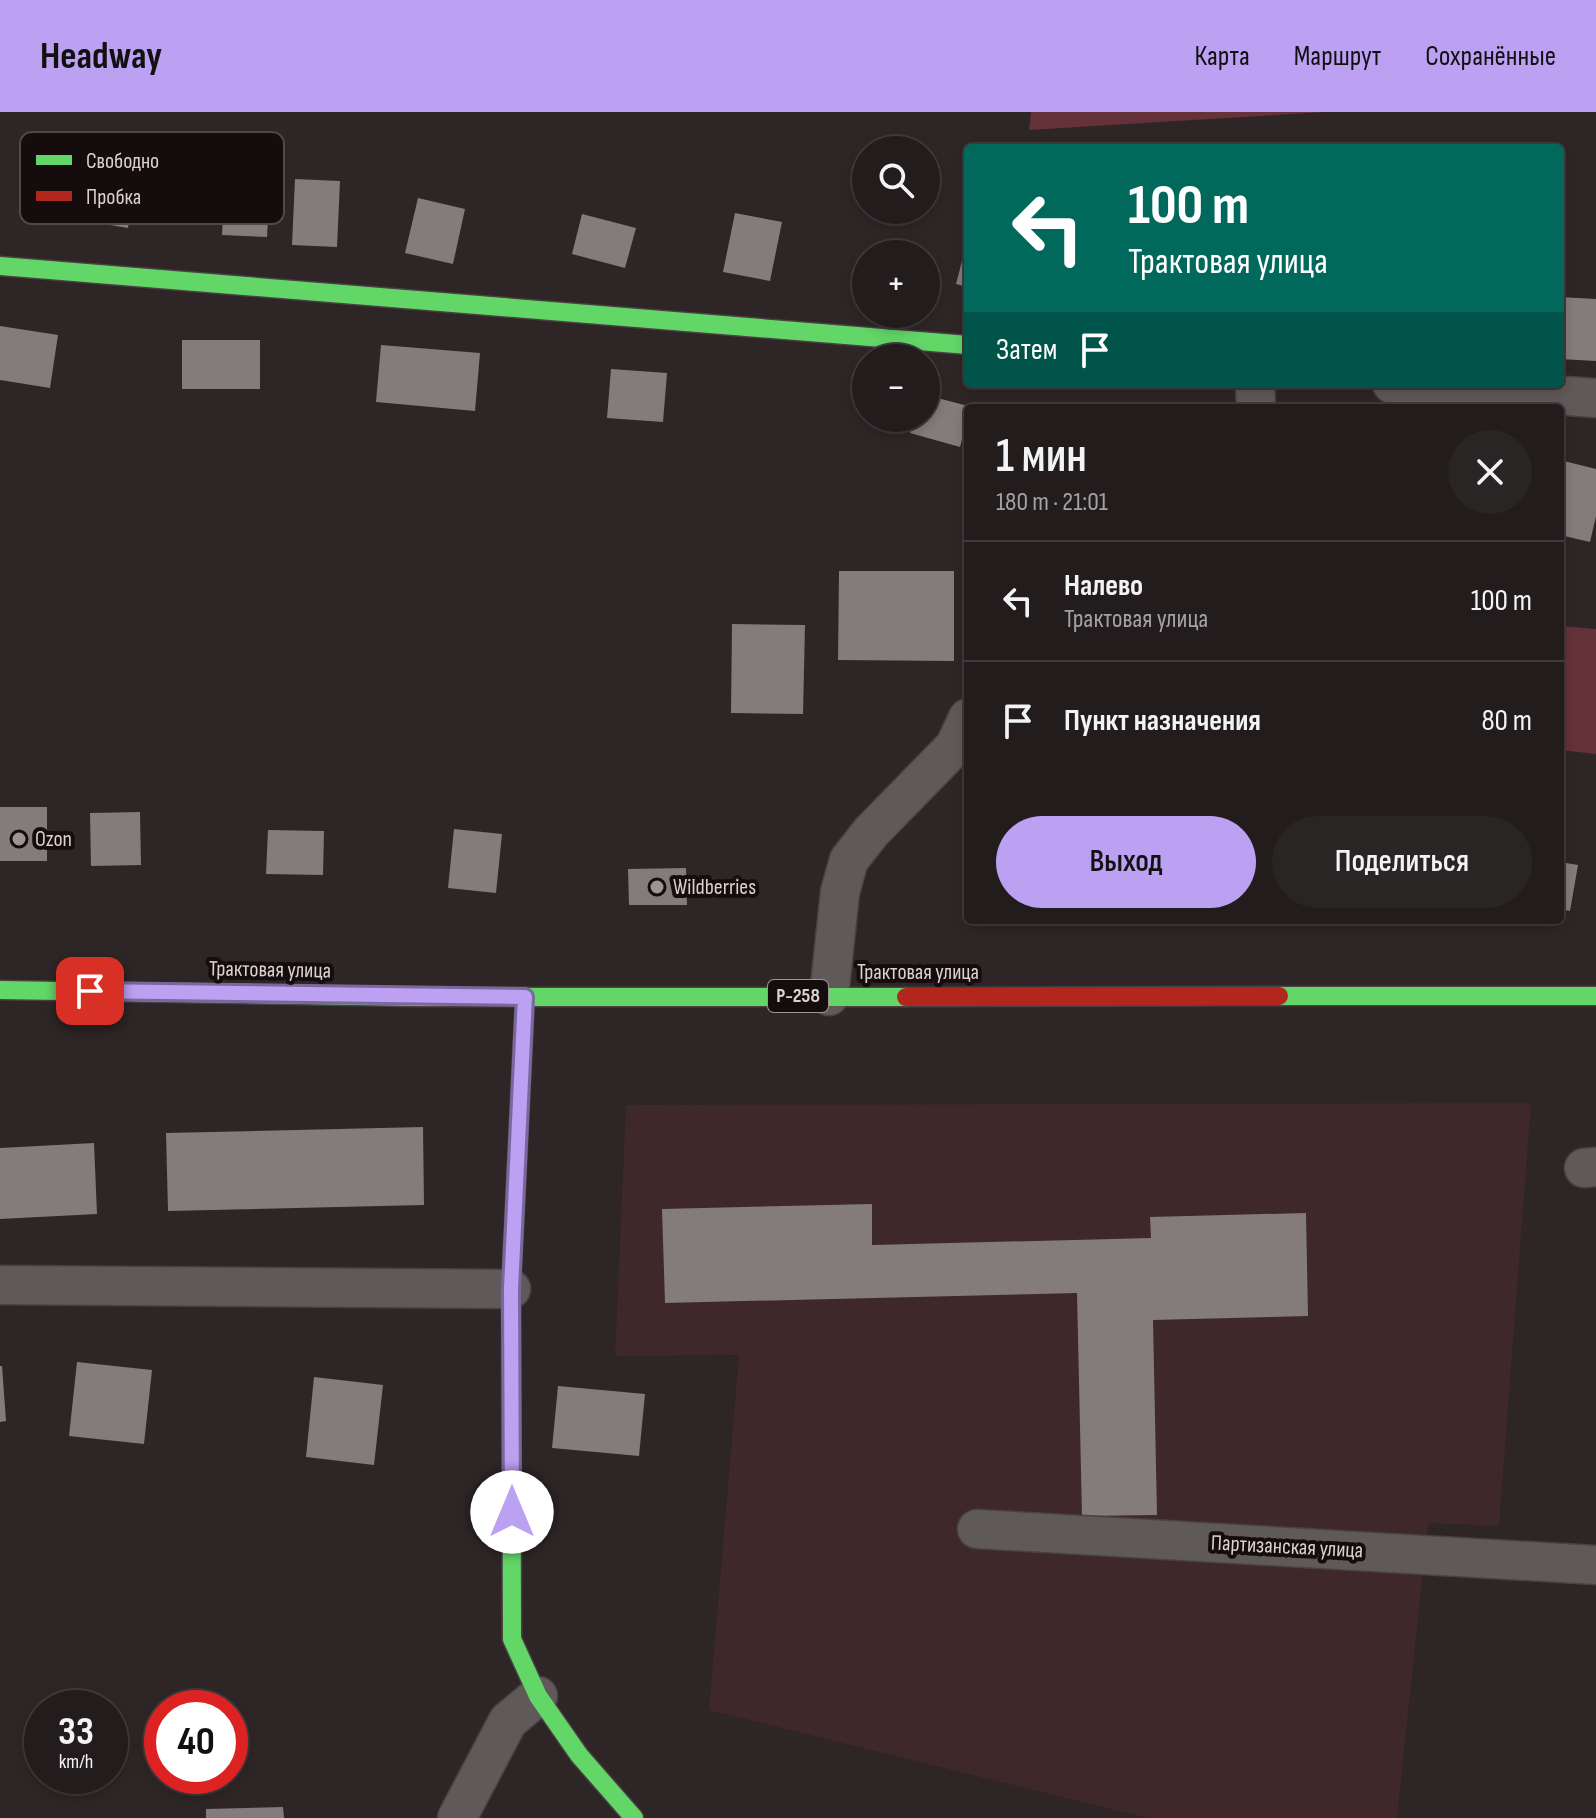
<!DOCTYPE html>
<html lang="ru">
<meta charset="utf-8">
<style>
:root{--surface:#221c1c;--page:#2a2525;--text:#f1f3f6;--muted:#a2a1a3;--line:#3f3a3b;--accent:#bca0f2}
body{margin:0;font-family:"Sofia Sans Condensed",sans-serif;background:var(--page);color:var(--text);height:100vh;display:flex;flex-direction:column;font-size:30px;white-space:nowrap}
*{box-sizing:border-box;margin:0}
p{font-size:26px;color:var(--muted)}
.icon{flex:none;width:44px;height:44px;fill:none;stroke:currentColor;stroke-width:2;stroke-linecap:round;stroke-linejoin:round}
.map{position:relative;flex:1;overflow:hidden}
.sheet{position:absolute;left:964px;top:292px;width:600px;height:520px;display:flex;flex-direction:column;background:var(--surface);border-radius:8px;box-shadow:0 4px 12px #0003,0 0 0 2px var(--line)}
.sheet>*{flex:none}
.top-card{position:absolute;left:964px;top:32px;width:600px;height:244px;border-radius:8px;box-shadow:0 4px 12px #0003,0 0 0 2px var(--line);background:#00695c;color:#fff;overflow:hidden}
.tools{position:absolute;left:852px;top:24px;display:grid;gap:16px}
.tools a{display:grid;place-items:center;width:88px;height:88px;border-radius:50%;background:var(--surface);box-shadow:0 4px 12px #0003,0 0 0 2px var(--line);font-size:40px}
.speed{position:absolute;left:24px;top:1578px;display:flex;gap:16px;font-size:40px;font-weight:700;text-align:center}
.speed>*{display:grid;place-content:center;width:104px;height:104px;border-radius:50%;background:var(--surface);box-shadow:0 4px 12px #0003,0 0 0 2px var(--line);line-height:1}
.speed small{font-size:20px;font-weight:400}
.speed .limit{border:12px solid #d22;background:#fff;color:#111}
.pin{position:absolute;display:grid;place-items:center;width:68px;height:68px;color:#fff;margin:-34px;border-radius:16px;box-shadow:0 4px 12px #0006}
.me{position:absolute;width:88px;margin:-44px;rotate:0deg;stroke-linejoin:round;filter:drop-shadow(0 0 6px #0008)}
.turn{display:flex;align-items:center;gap:28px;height:168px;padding:0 32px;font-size:36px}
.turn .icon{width:104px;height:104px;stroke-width:2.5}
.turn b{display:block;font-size:56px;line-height:68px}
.then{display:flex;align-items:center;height:76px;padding:0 32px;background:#0003;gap:16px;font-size:30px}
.round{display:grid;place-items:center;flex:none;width:84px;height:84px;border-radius:42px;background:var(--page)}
.summary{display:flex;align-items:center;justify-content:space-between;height:136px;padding:0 32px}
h1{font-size:48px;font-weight:600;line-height:60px}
.button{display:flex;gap:16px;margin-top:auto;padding:16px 32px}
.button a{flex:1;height:92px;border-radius:48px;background:var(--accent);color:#111;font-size:32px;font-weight:600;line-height:92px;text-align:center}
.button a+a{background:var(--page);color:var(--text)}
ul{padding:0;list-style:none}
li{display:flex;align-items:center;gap:24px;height:120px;padding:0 32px;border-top:2px solid var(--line)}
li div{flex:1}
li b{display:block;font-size:30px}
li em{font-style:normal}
header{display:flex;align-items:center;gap:48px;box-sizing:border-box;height:112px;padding:0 40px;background:var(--accent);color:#111}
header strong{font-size:38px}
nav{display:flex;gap:44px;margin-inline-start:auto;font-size:28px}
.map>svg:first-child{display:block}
.built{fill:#3e2829}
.green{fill:#643238}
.building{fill:#847b7c}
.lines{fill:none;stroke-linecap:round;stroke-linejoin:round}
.street-casing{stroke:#494142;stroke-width:41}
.fast-casing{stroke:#494142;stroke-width:21}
.jam-casing{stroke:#494142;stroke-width:21}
.street{stroke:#605959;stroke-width:38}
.fast{stroke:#63d668;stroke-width:18}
.jam{stroke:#b3261e;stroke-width:18}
.route-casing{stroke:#7a689d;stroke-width:20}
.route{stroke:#bca0f2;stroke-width:14}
.poi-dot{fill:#9f9495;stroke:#150d0d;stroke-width:3}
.labels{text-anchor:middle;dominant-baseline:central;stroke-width:8;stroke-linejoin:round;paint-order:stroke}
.shield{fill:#150d0d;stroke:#a09696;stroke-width:2}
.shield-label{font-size:20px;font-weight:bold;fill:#dcd0d1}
.poi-label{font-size:22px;fill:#dcd0d1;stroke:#150d0d;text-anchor:start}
.street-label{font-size:22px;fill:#dcd0d1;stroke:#150d0d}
.key{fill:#150d0d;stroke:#514848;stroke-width:2}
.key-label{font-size:22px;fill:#dcd0d1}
</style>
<header>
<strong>Headway</strong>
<nav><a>Карта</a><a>Маршрут</a><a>Сохранённые</a></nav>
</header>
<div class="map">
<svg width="1596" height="1706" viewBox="0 0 1596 1706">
<rect width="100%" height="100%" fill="#2e2526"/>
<polygon class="built" points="1531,991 1499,1414 1428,1411 1397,1706 1147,1706 709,1598 739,1243 615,1244 626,993"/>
<g class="green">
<polygon points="1031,0 1325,0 1029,18"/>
<polygon points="1560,514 1596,517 1596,642 1560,638"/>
</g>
<g class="building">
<polygon points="83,49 137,58 128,116 74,107"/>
<polygon points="295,67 340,69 337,135 292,133"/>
<polygon points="225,69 270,71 267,125 222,123"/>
<polygon points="418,86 465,97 453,152 405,141"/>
<polygon points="735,101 782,110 770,169 723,160"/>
<polygon points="582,102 636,116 625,156 572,142"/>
<polygon points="967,130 968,130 968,175 956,172"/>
<polygon points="1560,185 1596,187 1596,249 1560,247"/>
<polygon points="0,214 58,223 50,276 0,268"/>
<rect x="182" y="228" width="78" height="49"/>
<polygon points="381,233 480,241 475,299 376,290"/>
<polygon points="611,257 667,261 663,310 607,306"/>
<polygon points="926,283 968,294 968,306 960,335 910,321 914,306 926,306"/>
<polygon points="1560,348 1596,357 1596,404 1590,430 1560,423"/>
<polygon points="839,459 954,459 954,549 838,548"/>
<polygon points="732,512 805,513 803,602 731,601"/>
<rect x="0" y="695" width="47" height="54"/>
<polygon points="140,700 141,753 91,754 90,701"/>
<polygon points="454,717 502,722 496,781 448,776"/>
<polygon points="268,718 324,719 323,763 266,762"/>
<polygon points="1560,750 1578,753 1570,799 1560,797"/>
<polygon points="686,756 687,793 629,793 628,757"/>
<polygon points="423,1015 424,1093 168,1099 166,1021"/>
<polygon points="94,1031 97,1102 0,1107 0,1036"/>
<polygon points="872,1092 872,1133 1151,1126 1150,1105 1306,1101 1308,1204 1153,1208 1157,1403 1082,1404 1077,1181 665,1191 662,1097"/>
<polygon points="77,1250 152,1258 144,1332 69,1324"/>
<polygon points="0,1254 2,1254 6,1309 0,1310"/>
<polygon points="314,1265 383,1273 374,1353 306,1345"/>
<polygon points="558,1274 645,1282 639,1344 552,1336"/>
<polygon points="283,1695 284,1706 206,1706 206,1697"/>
</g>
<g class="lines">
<g class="street-casing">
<g id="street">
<polyline points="1255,272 1256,296"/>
<polyline points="1392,272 1596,286"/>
<polyline points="829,884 840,780 849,748 871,720 955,634 968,606"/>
<polyline points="1584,1056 1596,1055"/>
<polyline points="0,1173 511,1177"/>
<polyline points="977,1417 1596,1453"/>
<polyline points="457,1706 508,1609 538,1584"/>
</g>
</g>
<g class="fast-casing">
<g id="fast">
<polyline points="0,154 968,233"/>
<polyline points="0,878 420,885 906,885"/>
<polyline points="1279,884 1596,884"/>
<polyline points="525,885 511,1177 512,1527 538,1584 579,1643 634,1706"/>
</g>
</g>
<g class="jam-casing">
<polyline id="jam" points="906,885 1279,884"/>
</g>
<use href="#street" class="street"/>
<use href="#fast" class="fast"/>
<use href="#jam" class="jam"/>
</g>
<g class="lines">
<g class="route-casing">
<polyline id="route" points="90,879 525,885 511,1177 512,1400"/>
</g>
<use href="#route" class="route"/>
</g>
<g class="poi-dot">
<circle cx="19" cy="727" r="8"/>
<circle cx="657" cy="775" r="8"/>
</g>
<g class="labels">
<rect class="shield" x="768" y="868" width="60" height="32" rx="6"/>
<g class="shield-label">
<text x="798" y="884">Р-258</text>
</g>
<g class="poi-label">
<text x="35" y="727">Ozon</text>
<text x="673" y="775">Wildberries</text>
</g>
<g class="street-label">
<text transform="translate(270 858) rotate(1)">Трактовая улица</text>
<text x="918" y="860">Трактовая улица</text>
<text transform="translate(1287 1435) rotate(3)">Партизанская улица</text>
</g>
</g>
<rect x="20" y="20" width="264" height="92" rx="12" class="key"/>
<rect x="36" y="43" width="36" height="10" fill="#63d668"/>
<rect x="36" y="79" width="36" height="10" fill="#b3261e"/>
<g class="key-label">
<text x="86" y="56">Свободно</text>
<text x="86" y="92">Пробка</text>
</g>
</svg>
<div class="tools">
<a><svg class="icon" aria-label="search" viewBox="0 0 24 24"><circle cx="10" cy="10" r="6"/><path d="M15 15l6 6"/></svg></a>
<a>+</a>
<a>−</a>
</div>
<div class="speed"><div>33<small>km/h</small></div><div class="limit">40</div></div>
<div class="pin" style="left:90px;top:879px;background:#d93025"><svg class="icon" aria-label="arrive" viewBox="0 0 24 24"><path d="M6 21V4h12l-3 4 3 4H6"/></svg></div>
<svg class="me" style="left:512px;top:1400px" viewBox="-20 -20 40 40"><circle r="19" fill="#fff"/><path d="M0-13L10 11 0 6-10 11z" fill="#bca0f2"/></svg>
<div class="top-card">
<div class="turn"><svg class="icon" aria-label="left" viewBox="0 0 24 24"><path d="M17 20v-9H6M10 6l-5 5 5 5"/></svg><div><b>100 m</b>Трактовая улица</div></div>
<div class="then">Затем<svg class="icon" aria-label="arrive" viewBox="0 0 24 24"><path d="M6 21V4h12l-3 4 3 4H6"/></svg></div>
</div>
<section class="sheet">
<div class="summary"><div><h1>1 мин</h1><p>180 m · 21:01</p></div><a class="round"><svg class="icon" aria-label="close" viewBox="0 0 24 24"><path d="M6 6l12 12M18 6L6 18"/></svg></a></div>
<ul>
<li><svg class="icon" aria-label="left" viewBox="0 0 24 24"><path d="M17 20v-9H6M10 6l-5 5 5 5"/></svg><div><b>Налево</b><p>Трактовая улица</p></div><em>100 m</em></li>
<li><svg class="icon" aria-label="arrive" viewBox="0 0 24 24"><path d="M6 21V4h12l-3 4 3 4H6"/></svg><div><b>Пункт назначения</b></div><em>80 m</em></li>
</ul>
<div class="button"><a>Выход</a><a>Поделиться</a></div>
</section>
</div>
